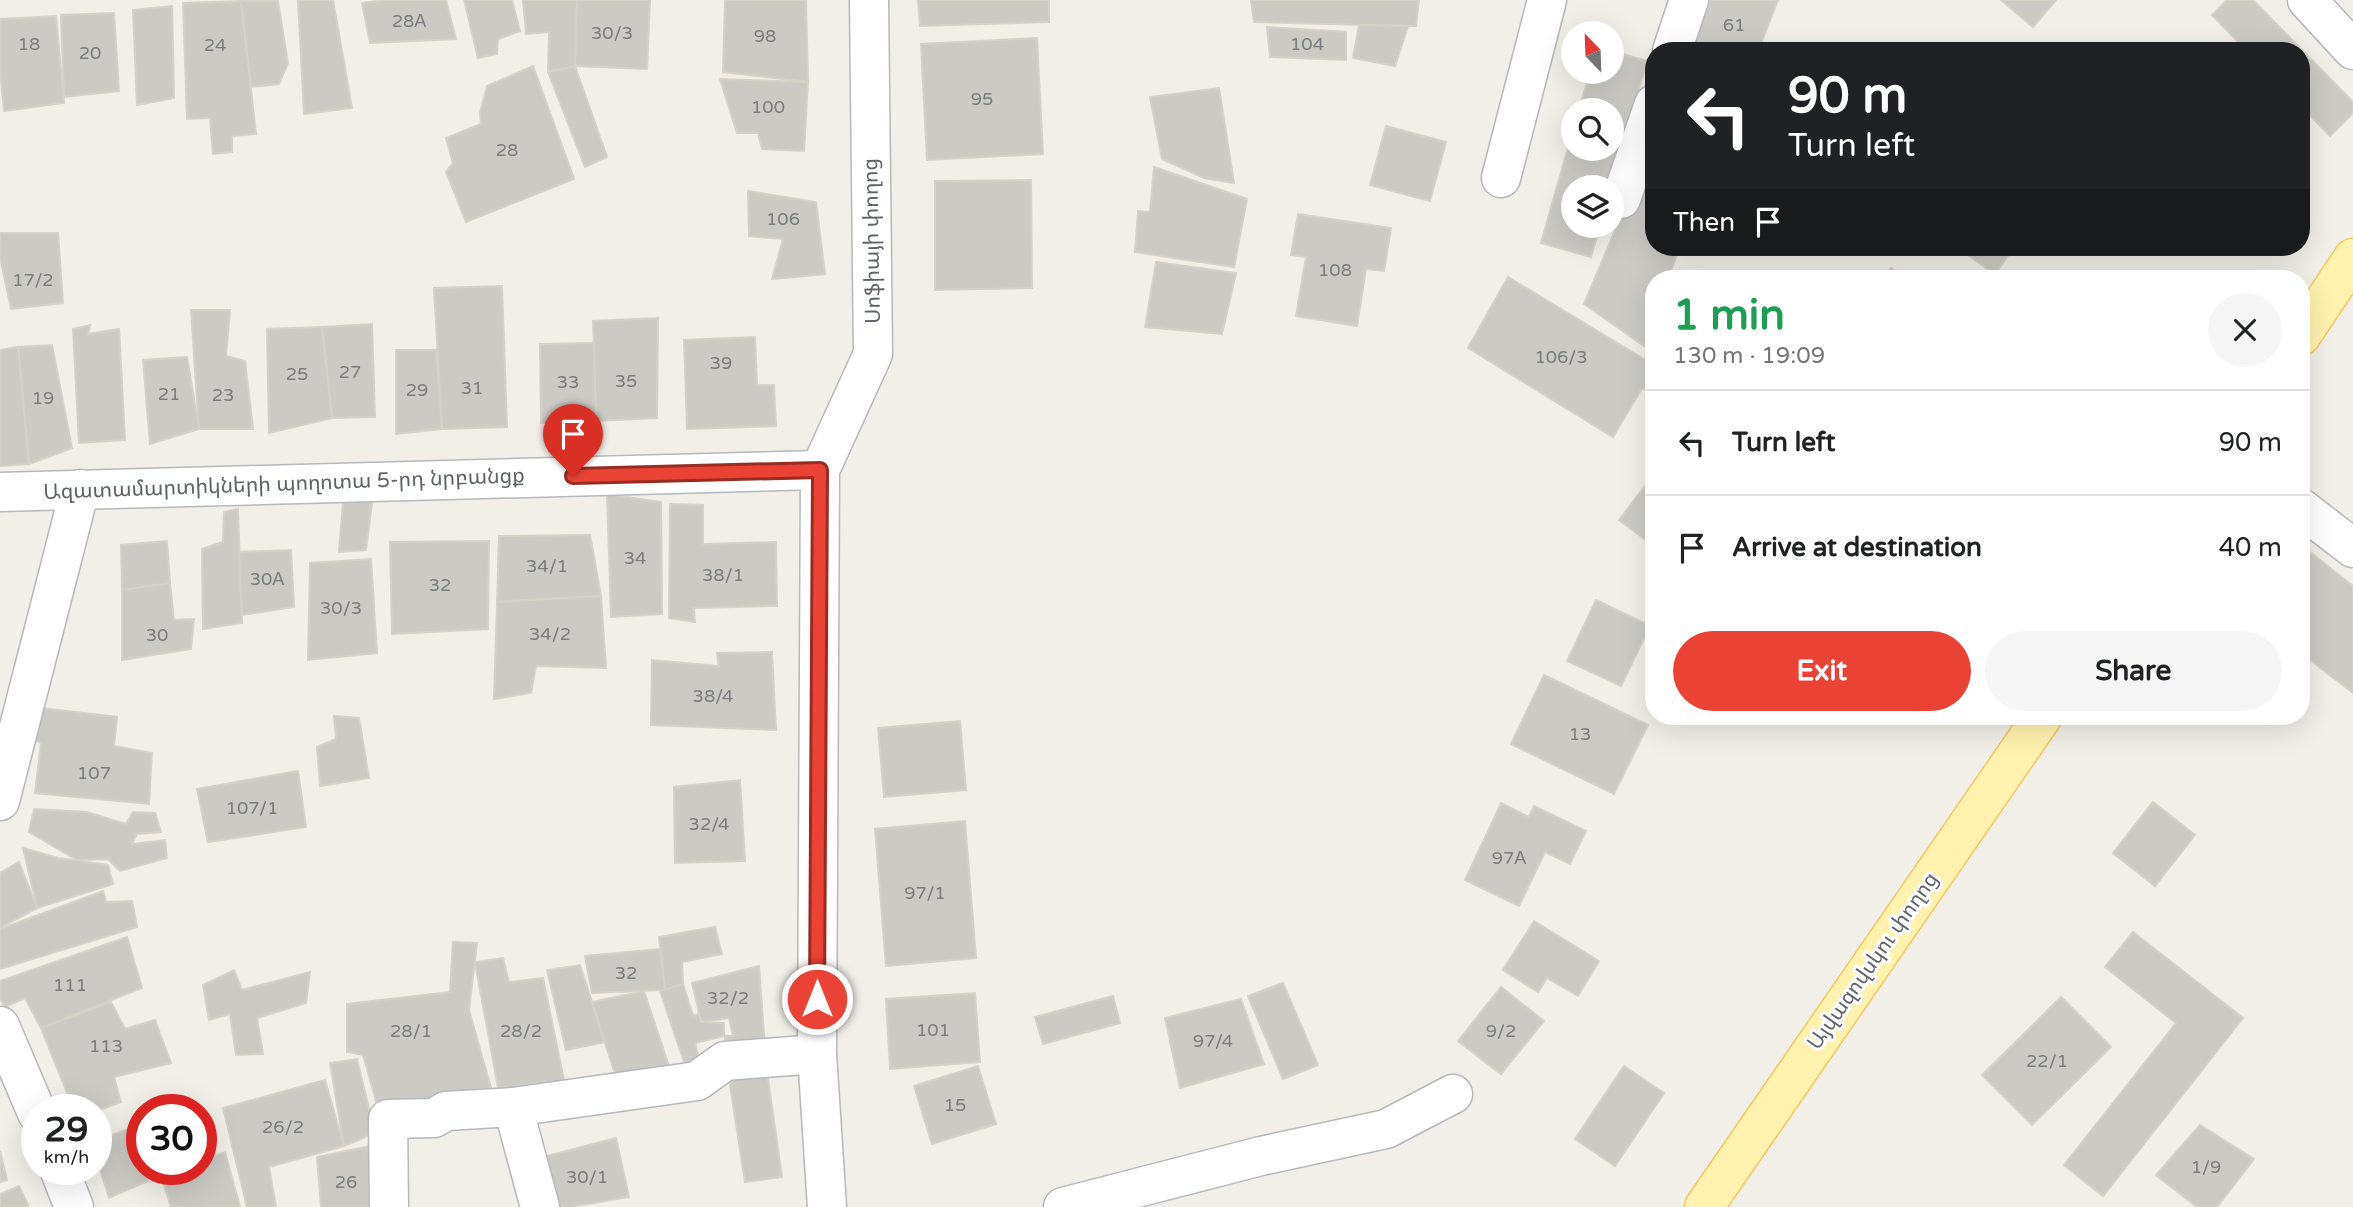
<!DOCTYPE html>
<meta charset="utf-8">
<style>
:root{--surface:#fff;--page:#f6f6f6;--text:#202124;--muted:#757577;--line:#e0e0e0;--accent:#ea4335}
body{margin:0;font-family:"Varela Round","Noto Sans Armenian",sans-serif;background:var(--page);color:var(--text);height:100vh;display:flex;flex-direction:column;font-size:26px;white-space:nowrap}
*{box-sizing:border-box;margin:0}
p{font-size:23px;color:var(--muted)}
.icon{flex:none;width:38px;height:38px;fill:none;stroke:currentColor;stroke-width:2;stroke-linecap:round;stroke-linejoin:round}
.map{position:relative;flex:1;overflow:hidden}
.side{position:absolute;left:1645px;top:270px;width:665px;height:455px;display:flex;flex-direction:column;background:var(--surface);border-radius:28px;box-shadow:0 7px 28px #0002}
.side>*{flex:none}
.banner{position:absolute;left:1645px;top:42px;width:665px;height:214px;border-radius:28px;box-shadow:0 7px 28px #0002;background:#202124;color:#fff;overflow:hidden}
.needle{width:46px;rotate:337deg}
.tools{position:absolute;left:1561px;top:21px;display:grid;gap:14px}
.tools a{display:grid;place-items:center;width:63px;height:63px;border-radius:50%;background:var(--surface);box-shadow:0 7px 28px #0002;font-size:35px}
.speed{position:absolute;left:21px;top:1094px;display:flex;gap:14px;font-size:35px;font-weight:700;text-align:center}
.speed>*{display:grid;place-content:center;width:91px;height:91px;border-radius:50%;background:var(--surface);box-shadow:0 7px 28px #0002;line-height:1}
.speed small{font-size:18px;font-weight:400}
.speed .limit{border:10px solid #d22;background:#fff;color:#111}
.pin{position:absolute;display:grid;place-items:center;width:60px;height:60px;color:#fff;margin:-72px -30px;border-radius:50% 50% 50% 0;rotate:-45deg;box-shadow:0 0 7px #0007}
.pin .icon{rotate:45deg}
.me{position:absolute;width:77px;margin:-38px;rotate:0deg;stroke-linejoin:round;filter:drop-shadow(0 0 5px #0008)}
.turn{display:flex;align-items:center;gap:24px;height:147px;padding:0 28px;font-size:32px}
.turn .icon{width:91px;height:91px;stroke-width:2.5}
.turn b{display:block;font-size:49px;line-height:60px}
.then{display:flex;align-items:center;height:66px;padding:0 28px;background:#0003;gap:14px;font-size:26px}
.round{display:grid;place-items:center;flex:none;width:74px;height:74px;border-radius:37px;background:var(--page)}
.headline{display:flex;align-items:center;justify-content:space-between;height:119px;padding:0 28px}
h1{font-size:42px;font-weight:700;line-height:52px;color:#1e9e55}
.action{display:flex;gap:14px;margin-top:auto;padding:14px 28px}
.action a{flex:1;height:80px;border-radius:42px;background:var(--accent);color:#fff;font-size:28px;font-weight:700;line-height:80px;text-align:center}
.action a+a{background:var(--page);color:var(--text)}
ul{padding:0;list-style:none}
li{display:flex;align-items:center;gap:21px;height:105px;padding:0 28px;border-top:2px solid var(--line)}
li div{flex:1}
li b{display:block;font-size:26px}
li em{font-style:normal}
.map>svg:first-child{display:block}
.building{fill:#cccac5;stroke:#d6d1c6;stroke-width:2}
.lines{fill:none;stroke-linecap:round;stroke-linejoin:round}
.minor-casing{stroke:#b5b8bc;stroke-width:41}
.major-casing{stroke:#f2c960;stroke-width:41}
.minor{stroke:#fff;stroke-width:38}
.major{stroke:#fff2af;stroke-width:38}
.route-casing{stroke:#982c22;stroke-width:18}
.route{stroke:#ea4335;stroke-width:12}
.labels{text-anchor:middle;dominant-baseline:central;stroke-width:6;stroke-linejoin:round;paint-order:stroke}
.number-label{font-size:18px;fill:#7a7d7f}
.street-label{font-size:21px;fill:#5f6368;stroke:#fff}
</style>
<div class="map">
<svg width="2353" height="1207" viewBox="0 0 2353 1207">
<rect width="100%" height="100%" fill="#f1efe8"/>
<g class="building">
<polygon points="298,0 333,0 352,108 304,114"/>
<polygon points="384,0 446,0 456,39 370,43 362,3"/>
<polygon points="464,0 512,0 520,31 498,39 497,54 478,58"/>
<polygon points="523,0 577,0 575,66 548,72 549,32 526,34"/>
<polygon points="577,0 650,0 647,69 575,66"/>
<polygon points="725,0 806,0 808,82 723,72"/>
<polygon points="918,0 1049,0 1049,22 920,26"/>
<polygon points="1251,0 1419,0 1416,26 1408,26 1254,22"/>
<polygon points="1711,0 1778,0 1758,51 1690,51"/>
<polygon points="2001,0 2056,0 2033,27"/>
<polygon points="2227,0 2253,0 2353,102 2353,113 2330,136 2301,106 2301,51 2247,51 2212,15"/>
<polygon points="241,1 256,134 232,136 232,152 213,154 210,118 187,119 183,3"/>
<polygon points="241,1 278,1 288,63 279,84 251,87"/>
<polygon points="172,6 174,98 137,105 133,10"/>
<polygon points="114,13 119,91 64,97 61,15"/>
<polygon points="56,16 64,103 4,111 0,69 0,19"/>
<polygon points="1359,25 1408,26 1395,66 1353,58"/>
<polygon points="1267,27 1346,32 1346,60 1270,57"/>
<polygon points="1037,38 1043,154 927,160 921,44"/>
<polygon points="1612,51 1647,61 1611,187 1573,187 1573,226 1600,226 1591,257 1541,243 1573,130 1573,149 1612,149 1612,110 1579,110 1590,72 1612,72"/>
<polygon points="533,66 574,179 466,222 446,172 453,163 446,138 481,124 480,112 487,86"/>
<polygon points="575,66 607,157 585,167 548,72"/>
<polygon points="720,79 808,82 804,151 762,149 758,133 737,133"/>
<polygon points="1219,88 1234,183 1204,178 1162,159 1150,97"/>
<polygon points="1386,126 1446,142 1430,201 1370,185"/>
<polygon points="1654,138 1654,247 1680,247 1668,278 1654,278 1654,353 1584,304"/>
<polygon points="1154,167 1247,199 1234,267 1135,252 1138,211 1150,212"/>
<polygon points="1031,180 1032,288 935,290 935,181"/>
<polygon points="748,191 816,202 825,274 772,279 783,239 749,236"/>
<polygon points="1298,214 1391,228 1384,271 1366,269 1357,326 1296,316 1306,257 1291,255"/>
<polygon points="0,233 58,233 63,303 11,309 0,257"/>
<polygon points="1956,247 2014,247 1995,274"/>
<polygon points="1156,262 1236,273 1222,334 1145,327"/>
<polygon points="1891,268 1905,278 1884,278"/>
<polygon points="1508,277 1654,365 1654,395 1642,388 1613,437 1468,348"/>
<polygon points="502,286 507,427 442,429 434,288"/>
<polygon points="191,310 230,310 226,356 245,361 253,429 199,429"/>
<polygon points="658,318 657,418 596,421 593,321"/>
<polygon points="372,324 375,417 332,418 322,327"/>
<polygon points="90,325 88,334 119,329 125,440 79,443 73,329"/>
<polygon points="322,327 332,418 269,433 267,329"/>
<polygon points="755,337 757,385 774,385 776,426 687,429 684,340"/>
<polygon points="594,343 596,421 541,423 540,344"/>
<polygon points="52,345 72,448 29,464 18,347"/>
<polygon points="18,347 29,464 0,466 0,350"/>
<polygon points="396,350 436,350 442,429 396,434"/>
<polygon points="187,357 199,429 150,444 143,360"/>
<polygon points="1654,474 1654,546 1619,520"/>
<polygon points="607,494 661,502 662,614 611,617"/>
<polygon points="373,495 366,550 339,552 343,502"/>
<polygon points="670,504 703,505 703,544 776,542 777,606 694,608 695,622 669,618"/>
<polygon points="238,509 242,623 203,629 202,549 223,542 224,512"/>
<polygon points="590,535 601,596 497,602 499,536"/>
<polygon points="167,541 170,583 122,590 121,545"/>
<polygon points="489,541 488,629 392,634 390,542"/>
<polygon points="2301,545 2353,586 2353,693 2301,653"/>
<polygon points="291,550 294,607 242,615 239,552"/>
<polygon points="371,559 377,653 308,660 310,563"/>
<polygon points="170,583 174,620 194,619 191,649 122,660 122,590"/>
<polygon points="601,596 606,668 536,666 531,693 494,699 497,602"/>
<polygon points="1596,600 1650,626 1621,686 1567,661"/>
<polygon points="772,652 776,730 651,725 652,660 719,666 717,653"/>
<polygon points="1544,675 1648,725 1614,794 1511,744"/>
<polygon points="33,707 117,717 114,746 152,753 149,804 35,793 41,743 30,738"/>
<polygon points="334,716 359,718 369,778 320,786 317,747 336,739"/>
<polygon points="960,721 966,790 884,797 878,728"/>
<polygon points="298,771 306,827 208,842 197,789"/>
<polygon points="740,780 745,861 675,863 674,787"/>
<polygon points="2153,802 2195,835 2155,886 2113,853"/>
<polygon points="1501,803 1529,817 1534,806 1586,831 1570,864 1545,852 1519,906 1465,880"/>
<polygon points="34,809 87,812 126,824 133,812 155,813 161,832 137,834 132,844 165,840 167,858 120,871 108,859 77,860 29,832"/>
<polygon points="965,821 976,958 886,966 875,829"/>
<polygon points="23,848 58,858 108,865 113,884 37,908"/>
<polygon points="19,862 37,908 0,928 0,873"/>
<polygon points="103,891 106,902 132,901 137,927 0,969 0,929"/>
<polygon points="1534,921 1599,961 1578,996 1547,978 1538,992 1503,970"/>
<polygon points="715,927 722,954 682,962 683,984 665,990 659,937"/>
<polygon points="2133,932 2243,1018 2103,1196 2064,1165 2176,1023 2105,967"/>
<polygon points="127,937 142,988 41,1028 25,998 5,1007 0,998 0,981"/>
<polygon points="453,942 477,943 469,1010 493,1095 379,1112 363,1055 347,1052 347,1004 450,992"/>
<polygon points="660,949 665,990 592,993 585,956"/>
<polygon points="503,958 509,982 543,978 564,1080 498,1088 475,962"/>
<polygon points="580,965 605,1042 566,1050 547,970"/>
<polygon points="759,966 765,1048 727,1043 724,1036 733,1036 729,1018 701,1022 692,983"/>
<polygon points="234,970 242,990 310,972 306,1003 257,1018 263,1054 236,1055 230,1014 209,1020 203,985"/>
<polygon points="1283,983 1318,1065 1283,1079 1248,996"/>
<polygon points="683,984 693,1016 699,1014 701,1022 724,1023 724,1036 695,1043 701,1069 687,1071 660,991"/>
<polygon points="1501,987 1544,1021 1501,1074 1458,1041"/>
<polygon points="644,991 669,1066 617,1080 592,1002"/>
<polygon points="975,993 980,1062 890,1069 886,999"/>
<polygon points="1113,996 1120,1023 1043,1044 1035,1017"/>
<polygon points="2061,997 2111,1047 2032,1125 1982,1075"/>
<polygon points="1241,999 1264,1064 1180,1088 1165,1018"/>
<polygon points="111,1002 125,1029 155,1020 171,1063 114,1077 121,1102 96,1111 96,1110 74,1110 41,1028"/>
<polygon points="357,1059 375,1133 344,1146 330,1063"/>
<polygon points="766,1065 782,1177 745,1182 728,1072"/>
<polygon points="978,1066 996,1124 932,1144 914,1086"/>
<polygon points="1624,1066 1664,1093 1615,1166 1575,1139"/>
<polygon points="325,1080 344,1146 269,1167 276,1207 247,1207 223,1108"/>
<polygon points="142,1124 142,1164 139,1165 148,1181 109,1198 96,1157 96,1141"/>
<polygon points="2200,1125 2254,1159 2217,1207 2197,1207 2156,1175"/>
<polygon points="616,1138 629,1197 570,1207 553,1207 547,1156"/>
<polygon points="370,1146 374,1207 321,1207 317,1157"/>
<polygon points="0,1151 7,1180 0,1182"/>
<polygon points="225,1152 240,1207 171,1207 161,1176 181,1169 201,1169 201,1161"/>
<polygon points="19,1186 29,1207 0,1207 0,1194"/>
</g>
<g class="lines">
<g class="minor-casing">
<g id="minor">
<polyline points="2307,0 2353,50"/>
<polyline points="1672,51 1689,0"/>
<polyline points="1501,178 1547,0"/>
<polyline points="1621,199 1654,104"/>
<polyline points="0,492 820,470"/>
<polyline points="2301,508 2353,548"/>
<polyline points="0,801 80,489"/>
<polyline points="0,1026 37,1113"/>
<polyline points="513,1107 540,1207"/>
<polyline points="59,1169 74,1207"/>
<polyline points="389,1207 388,1119 434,1118 446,1111 513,1107 697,1081 725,1061 817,1054"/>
<polyline points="827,1207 817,1054 820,470 873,354 869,0"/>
<polyline points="1063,1207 1261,1156 1386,1129 1453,1094"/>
</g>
</g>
<g class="major-casing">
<g id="major">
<polyline points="2301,336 2353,258"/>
<polyline points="1704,1207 2043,716"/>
</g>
</g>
<use href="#minor" class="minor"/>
<use href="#major" class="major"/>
</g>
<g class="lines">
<g class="route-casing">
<polyline id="route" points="573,476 820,470 817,999"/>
</g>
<use href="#route" class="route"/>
</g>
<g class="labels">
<g class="number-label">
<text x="409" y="21">28А</text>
<text x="1734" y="25">61</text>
<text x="612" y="33">30/3</text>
<text x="765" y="36">98</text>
<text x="29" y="44">18</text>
<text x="1307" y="44">104</text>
<text x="215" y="45">24</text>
<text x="90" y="53">20</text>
<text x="982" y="99">95</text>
<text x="768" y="107">100</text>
<text x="507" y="150">28</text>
<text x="783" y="219">106</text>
<text x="1335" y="270">108</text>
<text x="33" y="280">17/2</text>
<text x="1561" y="357">106/3</text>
<text x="721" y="363">39</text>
<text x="350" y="372">27</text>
<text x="297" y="374">25</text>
<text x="626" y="381">35</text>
<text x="568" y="382">33</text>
<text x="472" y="388">31</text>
<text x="417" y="390">29</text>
<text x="169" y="394">21</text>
<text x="223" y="395">23</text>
<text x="43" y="398">19</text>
<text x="635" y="558">34</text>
<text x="547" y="566">34/1</text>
<text x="723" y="575">38/1</text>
<text x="267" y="579">30А</text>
<text x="440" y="585">32</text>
<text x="341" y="608">30/3</text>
<text x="550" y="634">34/2</text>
<text x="157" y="635">30</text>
<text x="713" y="696">38/4</text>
<text x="1580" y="734">13</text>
<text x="94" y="773">107</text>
<text x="252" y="808">107/1</text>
<text x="709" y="824">32/4</text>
<text x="1509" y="858">97А</text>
<text x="925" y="893">97/1</text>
<text x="626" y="973">32</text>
<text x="70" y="985">111</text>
<text x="728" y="998">32/2</text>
<text x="933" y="1030">101</text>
<text x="411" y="1031">28/1</text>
<text x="521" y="1031">28/2</text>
<text x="1501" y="1031">9/2</text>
<text x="1213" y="1041">97/4</text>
<text x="106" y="1046">113</text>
<text x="2047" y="1061">22/1</text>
<text x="955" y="1105">15</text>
<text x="283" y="1127">26/2</text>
<text x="2206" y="1167">1/9</text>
<text x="587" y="1177">30/1</text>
<text x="346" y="1182">26</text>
</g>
<g class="street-label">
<text transform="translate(872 241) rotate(-91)">Սոֆիայի փողոց</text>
<text transform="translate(284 484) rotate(-2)">Ազատամարտիկների պողոտա 5-րդ նրբանցք</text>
<text transform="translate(1873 961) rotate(-55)">Այվազովսկու փողոց</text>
</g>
</g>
</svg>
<div class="tools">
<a><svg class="needle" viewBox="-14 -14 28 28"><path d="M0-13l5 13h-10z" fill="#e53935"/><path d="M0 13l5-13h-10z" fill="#757577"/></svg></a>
<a><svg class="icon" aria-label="search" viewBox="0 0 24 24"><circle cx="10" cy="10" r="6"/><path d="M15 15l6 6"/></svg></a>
<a><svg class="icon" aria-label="layers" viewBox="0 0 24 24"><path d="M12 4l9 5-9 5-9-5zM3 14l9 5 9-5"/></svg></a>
</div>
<div class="speed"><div>29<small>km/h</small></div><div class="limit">30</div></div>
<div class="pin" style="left:573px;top:476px;background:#d93025"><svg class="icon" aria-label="arrive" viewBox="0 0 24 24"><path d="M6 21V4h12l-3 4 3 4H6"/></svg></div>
<svg class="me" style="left:817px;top:999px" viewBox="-20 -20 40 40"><circle r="17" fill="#ea4335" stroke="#fff" stroke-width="3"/><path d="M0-11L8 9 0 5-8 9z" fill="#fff"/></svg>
<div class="banner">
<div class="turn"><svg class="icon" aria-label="left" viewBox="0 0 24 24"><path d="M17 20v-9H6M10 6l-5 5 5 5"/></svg><div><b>90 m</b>Turn left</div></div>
<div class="then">Then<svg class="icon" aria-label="arrive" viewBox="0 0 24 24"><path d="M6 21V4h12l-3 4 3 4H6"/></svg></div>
</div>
<section class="side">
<div class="headline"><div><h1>1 min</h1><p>130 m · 19:09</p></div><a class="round"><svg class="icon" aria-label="close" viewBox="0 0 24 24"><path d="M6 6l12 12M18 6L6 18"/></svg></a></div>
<ul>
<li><svg class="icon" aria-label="left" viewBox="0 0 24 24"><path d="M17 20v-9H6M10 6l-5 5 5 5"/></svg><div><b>Turn left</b></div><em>90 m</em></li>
<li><svg class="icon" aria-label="arrive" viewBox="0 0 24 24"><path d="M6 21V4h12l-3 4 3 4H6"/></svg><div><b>Arrive at destination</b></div><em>40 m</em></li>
</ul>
<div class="action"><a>Exit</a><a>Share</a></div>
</section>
</div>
